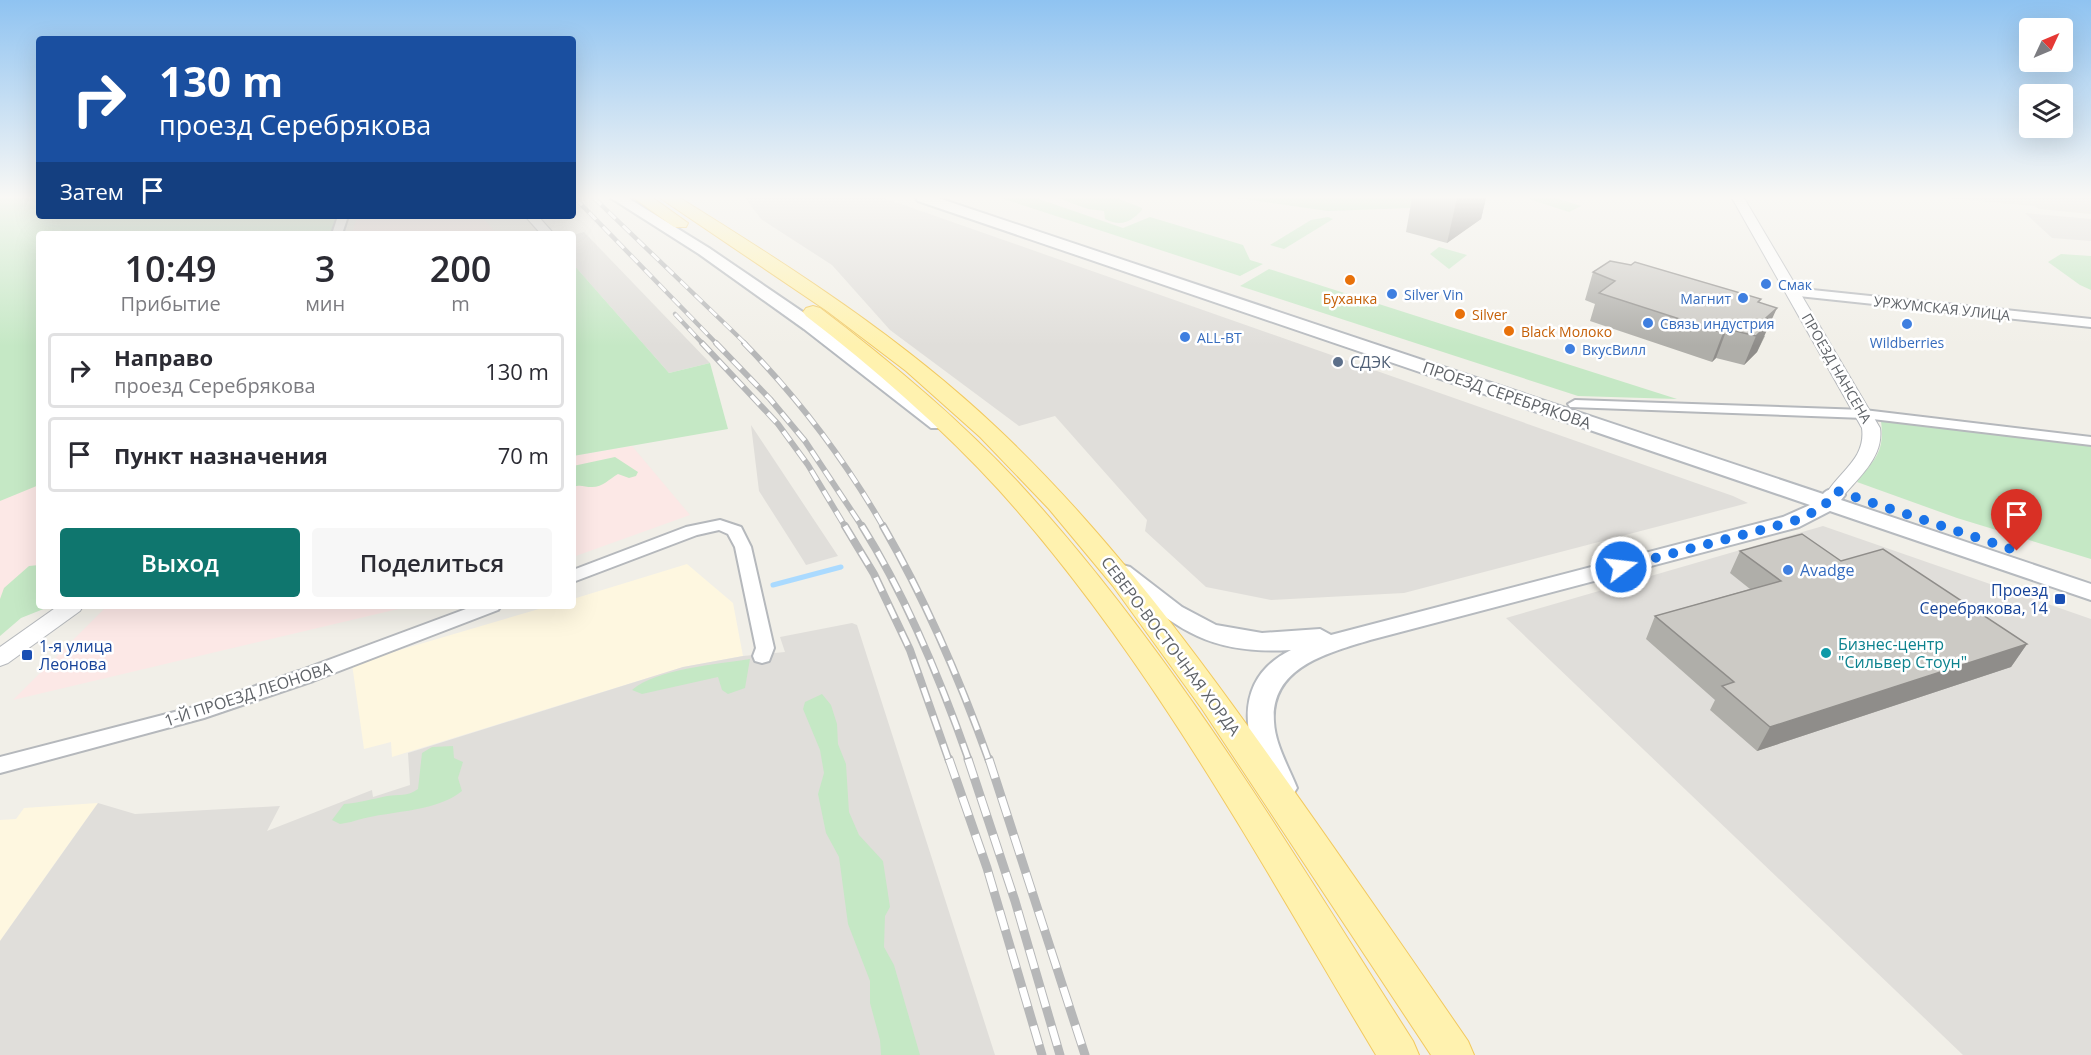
<!DOCTYPE html>
<html lang="ru">
<meta charset="utf-8">
<style>
:root{--surface:#fff;--page:#f7f7f7;--text:#2b2b33;--muted:#7c7c81;--line:#e1e1e2;--accent:#0f766e}
body{margin:0;font-family:"Open Sans",sans-serif;background:var(--page);color:var(--text);height:100vh;display:flex;flex-direction:column;font-size:22px;white-space:nowrap}
*{box-sizing:border-box;margin:0}
p{font-size:20px;color:var(--muted)}
.icon{flex:none;width:33px;height:33px;fill:none;stroke:currentColor;stroke-width:2;stroke-linecap:round;stroke-linejoin:round}
.map{position:relative;flex:1;overflow:hidden}
.details{position:absolute;left:36px;top:231px;width:540px;height:378px;display:flex;flex-direction:column;background:var(--surface);border-radius:6px;box-shadow:0 6px 24px #0002}
.details>*{flex:none}
.hud{position:absolute;left:36px;top:36px;width:540px;height:183px;border-radius:6px;box-shadow:0 6px 24px #0002;background:#1a4fa0;color:#fff;overflow:hidden}
.needle{width:39px;rotate:46deg}
.tools{position:absolute;left:2019px;top:18px;display:grid;gap:12px}
.tools a{display:grid;place-items:center;width:54px;height:54px;border-radius:6px;background:var(--surface);box-shadow:0 6px 24px #0002;font-size:30px}
.pin{position:absolute;display:grid;place-items:center;width:51px;height:51px;color:#fff;margin:-62px -26px;border-radius:50% 50% 50% 0;rotate:-45deg;box-shadow:0 0 6px #0007}
.pin .icon{rotate:45deg}
.me{position:absolute;width:66px;margin:-33px;rotate:75deg;stroke-linejoin:round;filter:drop-shadow(0 0 4px #0008)}
.turn{display:flex;align-items:center;gap:21px;height:126px;padding:0 24px;font-size:27px}
.turn .icon{width:78px;height:78px;stroke-width:2.5}
.turn b{display:block;font-size:42px;line-height:51px}
.then{display:flex;align-items:center;height:57px;padding:0 24px;background:#0003;gap:12px;font-size:22px}
.eta{display:flex;justify-content:space-evenly;align-items:center;height:102px;text-align:center}
.eta b{font-size:36px;font-weight:600;line-height:42px}
.cta{display:flex;gap:12px;margin-top:auto;padding:12px 24px}
.cta a{flex:1;height:69px;border-radius:6px;background:var(--accent);color:#fff;font-size:24px;font-weight:600;line-height:69px;text-align:center}
.cta a+a{background:var(--page);color:var(--text)}
ul{padding:0;list-style:none}
li{display:flex;align-items:center;gap:18px;height:75px;margin:0 12px 9px;padding:0 12px;border:3px solid var(--line);border-radius:6px}
li div{flex:1}
li b{display:block;font-size:22px}
li em{font-style:normal}
.map>svg:first-child{display:block}
.commercial{fill:#fef7e0}
.industrial{fill:#e0deda}
.education{fill:#e1ded6}
.medical{fill:#fce8e6}
.green{fill:#c5e8c5}
.lines{fill:none;stroke-linecap:round;stroke-linejoin:round}
.stream{stroke:#aadaff;stroke-width:5}
.minor-casing{stroke:#b5b8bc;stroke-width:4}
.tertiary-casing{stroke:#b5b8bc;stroke-width:2}
.secondary-casing{stroke:#b6babf;stroke-width:4}
.primary-casing{stroke:#f2c960;stroke-width:2}
.minor{fill:#fff;fill-rule:evenodd}
.tertiary{fill:#fff;fill-rule:evenodd}
.secondary{fill:#fff;fill-rule:evenodd}
.primary{fill:#fff2af;fill-rule:evenodd}
.rail-far3-casing{stroke:#b6b7b8;stroke-width:4.5}
.rail-far2-casing{stroke:#b6b7b8;stroke-width:6}
.rail-far1-casing{stroke:#b6b7b8;stroke-width:8}
.rail-casing{stroke:#b6b7b8;stroke-width:9}
.rail-far3{stroke:#fff;stroke-width:3;stroke-dasharray:10;stroke-linecap:butt}
.rail-far2{stroke:#fff;stroke-width:4;stroke-dasharray:12;stroke-linecap:butt}
.rail-far1{stroke:#fff;stroke-width:5;stroke-dasharray:15;stroke-linecap:butt}
.rail{stroke:#fff;stroke-width:7;stroke-dasharray:20;stroke-linecap:butt}
.wall{fill:#afaea9}
.shaded-wall{fill:#8f8d8a}
.building{fill:#cccac5;stroke:#8f8d8a;stroke-width:1.5}
.route{stroke:#1a73e8;stroke-width:10;stroke-dasharray:0 18}
.food-dot{fill:#e8710a;stroke:#fff;stroke-width:2}
.shop-dot{fill:#3f7fe0;stroke:#fff;stroke-width:2}
.service-dot{fill:#5c6f8a;stroke:#fff;stroke-width:2}
.transit-dot{fill:#1a4fb4;stroke:#fff;stroke-width:2}
.culture-dot{fill:#0f9aa8;stroke:#fff;stroke-width:2}
.labels{text-anchor:middle;dominant-baseline:central;stroke-width:5;stroke-linejoin:round;paint-order:stroke}
.far-shop-label{font-size:14px;fill:#366cbe;stroke:#fff;text-anchor:start}
.far-food-label{font-size:14px;fill:#c56008;stroke:#fff;text-anchor:start}
.far-street-label{font-size:14px;fill:#5f6368;stroke:#fff}
.service-label{font-size:16px;fill:#4e5e75;stroke:#fff;text-anchor:start}
.street-label{font-size:16px;fill:#5f6368;stroke:#fff}
.shop-label{font-size:16px;fill:#366cbe;stroke:#fff;text-anchor:start}
.transit-label{font-size:16px;fill:#164399;stroke:#fff;text-anchor:end}
.culture-label{font-size:16px;fill:#0d838f;stroke:#fff;text-anchor:start}
</style>
<div class="map">
<svg width="2091" height="1055" viewBox="0 0 2091 1055">
<rect width="100%" height="100%" fill="#f1efe8"/>
<g class="commercial">
<polygon points="687,564 733,603 743,656 683,667 392,757 391,742 364,749 352,664 549,606 573,606 573,599"/>
<polygon points="98,803 53,866 0,941 0,820 16,819 24,808"/>
</g>
<g class="industrial">
<polygon points="745,198 884,198 1733,496 1748,503 1404,593 1271,600 1206,587 1145,531 1147,520 1055,416 1019,426 890,330 832,265 761,219"/>
<polygon points="2025,213 2091,219 2091,241 2052,238"/>
<polygon points="584,232 710,363 669,373 573,264 573,235"/>
<polygon points="751,425 838,556 806,565 803,560 759,491"/>
<polygon points="1823,526 2091,619 2091,1055 1963,1055 1506,618"/>
<polygon points="852,623 857,625 995,1055 0,1055 0,941 98,803 135,814 280,806 267,831 372,790 373,797 410,785 408,753 683,667 743,656 785,652 780,637"/>
</g>
<polygon class="education" points="1946,198 2091,198 2091,214 2039,209 2035,206"/>
<g class="medical">
<polygon points="357,216 481,216 497,234 352,234"/>
<polygon points="632,446 690,515 573,557 573,456"/>
<polygon points="39,472 39,598 0,624 0,482"/>
<polygon points="107,606 411,606 13,700"/>
</g>
<g class="green">
<polygon points="0,198 39,198 39,216 336,216 331,234 39,234 39,485 0,501"/>
<polygon points="1001,198 1036,198 1123,228 1150,217 1243,245 1250,260 1263,264 1240,276"/>
<path d="M1058,198H1117L1142,208V210C1131,222 1121,227 1105,219L1104,211L1088,209Z"/>
<polygon points="1236,198 1456,198 1410,208 1328,211"/>
<polygon points="1531,198 1556,198 1581,206 1569,212 1529,199"/>
<polygon points="1328,217 1333,219 1284,249 1270,245 1311,220"/>
<polygon points="1439,247 1467,255 1449,269 1430,254"/>
<polygon points="2061,254 2091,256 2091,290 2080,285 2048,262"/>
<polygon points="573,264 669,373 710,363 728,429 573,456"/>
<polygon points="1269,269 1677,399 1578,396 1240,286"/>
<path d="M1887,420L2091,444V559L1957,518L1857,482C1875,458 1885,453 1881,421Z"/>
<path d="M615,457L638,472L636,476L629,478L618,474C609,479 603,487 592,487C584,487 581,484 573,487V466Z"/>
<polygon points="39,565 39,606 51,606 21,618 0,636 0,599 4,588 29,566"/>
<path d="M750,659L745,688L728,694L722,690L718,677L642,694L632,690C656,669 718,664 750,659Z"/>
<polygon points="822,694 831,705 837,724 838,744 846,764 849,812 859,835 883,861 890,907 885,916 884,947 894,965 920,1055 881,1055 880,1040 870,1003 870,981 848,924 839,857 826,833 818,794 824,773 820,750 803,709 805,702"/>
<path d="M453,746L454,758L463,762L458,778L462,791C434,814 385,810 351,822L340,824L332,820L344,804C359,803 372,799 387,796C399,794 407,797 418,789L422,753L432,747Z"/>
</g>
<g class="lines">
<polyline class="stream" points="773,585 841,567"/>
<g class="minor-casing">
<g id="minor">
<polygon points="338,216 348,216 342,234 332,234"/>
<polygon points="1793,288 2091,319 2091,327 1789,295 1787,292"/>
<polygon points="1575,400 1864,410 2091,437 2091,445 1864,418 1570,407 1568,404"/>
<polygon points="720,520 741,527 751,547 774,648 769,661 762,663 755,661 753,656 756,648 735,547 728,534 719,530 697,535 573,582 573,570 686,527"/>
<polygon points="474,606 501,606 498,610 313,681 204,718 0,773 0,757 194,707 299,671"/>
</g>
</g>
<g class="tertiary-casing">
<g id="tertiary">
<path d="M1732,198H1744L1880,428C1884,456 1860,476 1844,495H1830L1828,491C1842,470 1866,457 1862,428Z"/>
<polygon points="525,216 538,216 554,234 541,234"/>
<polygon points="58,606 83,606 80,611 8,663 0,666 0,647"/>
</g>
</g>
<g class="secondary-casing">
<g id="secondary">
<polygon points="611,198 628,198 709,248 816,321 948,424 945,428 931,428 804,329 699,254"/>
<path d="M916,198H938L1823,494C1828,488 1834,489 1842,490L1845,495L1841,500L2091,584V600L1830,511L1799,527L1370,640C1328,653 1270,667 1274,722C1275,744 1289,768 1297,788L1292,796L1282,799L1272,796C1245,745 1228,681 1291,650C1205,655 1176,627 1114,577L1110,572L1114,567L1122,565L1130,567L1182,607L1216,625L1262,633L1320,629L1331,635L1783,517L1810,505L918,201Z"/>
</g>
</g>
<g class="primary-casing">
<g id="primary">
<polygon points="634,198 653,198 688,223 686,227 674,227"/>
<path d="M660,198H680C791,267 902,338 997,428C1100,525 1185,638 1267,753C1335,848 1402,945 1468,1041L1474,1055H1431L1202,709L1113,586L1049,509L980,437L906,371L827,311Z"/>
<path d="M813,306L820,308C890,361 957,417 1017,481C1172,649 1290,849 1413,1041L1419,1055H1376C1260,862 1151,659 999,490C940,426 875,369 806,316L803,312L806,308Z"/>
</g>
</g>
<use href="#minor" class="minor"/>
<use href="#tertiary" class="tertiary"/>
<use href="#secondary" class="secondary"/>
<use href="#primary" class="primary"/>
<g class="rail-far3-casing">
<g id="rail-far3">
<polyline points="575,198 717,344"/>
<polyline points="594,198 746,344"/>
<polyline points="675,314 703,344"/>
</g>
</g>
<g class="rail-far2-casing">
<g id="rail-far2">
<polyline points="702,343 778,424 808,465 846,528"/>
<polyline points="716,343 770,399 805,441 863,528"/>
<path d="M744,343C799,399 845,460 884,528"/>
</g>
</g>
<g class="rail-far1-casing">
<g id="rail-far1">
<polyline points="845,526 874,574 910,650 949,761"/>
<path d="M862,526C907,598 941,681 969,761"/>
<path d="M883,526C926,601 960,680 989,761"/>
</g>
</g>
<g class="rail-casing">
<g id="rail">
<polyline points="949,759 987,868 1042,1055"/>
<polyline points="968,759 1015,901 1060,1055"/>
<polyline points="989,759 1085,1055"/>
</g>
</g>
<use href="#rail-far3" class="rail-far3"/>
<use href="#rail-far2" class="rail-far2"/>
<use href="#rail-far1" class="rail-far1"/>
<use href="#rail" class="rail"/>
</g>
<g class="wall">
<polygon points="1412,198 1486,198 1481,219 1447,243 1406,232"/>
<polygon points="1593,272 1765,336 1757,352 1744,365 1716,358 1712,362 1590,321 1595,304 1585,300"/>
<polygon points="1740,551 1841,561 2027,644 2011,667 1757,751 1710,710 1715,700 1646,639 1655,616 1750,589 1730,573"/>
</g>
<g class="shaded-wall">
<polygon points="1457,198 1486,198 1481,219 1447,243"/>
<polygon points="1777,308 1757,352 1744,365 1756,336 1766,318"/>
<polygon points="1727,329 1716,358 1712,362 1723,333"/>
<polygon points="2027,644 2011,667 1757,751 1770,727"/>
</g>
<g class="building">
<polygon points="1610,261 1631,265 1635,262 1761,299 1758,302 1777,308 1766,318 1769,323 1756,336 1727,329 1723,333 1599,293 1615,281 1593,272"/>
<polygon points="1802,534 1841,561 1883,549 2027,644 1770,727 1722,686 1734,682 1655,616 1781,581 1740,551"/>
</g>
<linearGradient id="sky" x2="0" y2="1"><stop stop-color="#8fc3f1"/><stop offset="0.57" stop-color="#f9f8f5"/><stop offset="1" stop-color="#f9f8f5" stop-opacity="0"/></linearGradient>
<rect width="2091" height="346" fill="url(#sky)"/>
<g class="lines">
<path class="route" d="M1621,567L1791,522C1811,514 1825,508 1837,491L2017,551"/>
</g>
<g class="food-dot">
<circle cx="1350" cy="280" r="6"/>
<circle cx="1460" cy="314" r="6"/>
<circle cx="1509" cy="331" r="6"/>
</g>
<g class="shop-dot">
<circle cx="1766" cy="284" r="6"/>
<circle cx="1392" cy="294" r="6"/>
<circle cx="1743" cy="298" r="6"/>
<circle cx="1648" cy="323" r="6"/>
<circle cx="1907" cy="324" r="6"/>
<circle cx="1185" cy="337" r="6"/>
<circle cx="1570" cy="349" r="6"/>
<circle cx="1788" cy="570" r="6"/>
</g>
<circle class="service-dot" cx="1338" cy="362" r="6"/>
<g class="transit-dot">
<rect x="2054" y="593" width="12" height="12" rx="3"/>
<rect x="21" y="649" width="12" height="12" rx="3"/>
</g>
<circle class="culture-dot" cx="1826" cy="653" r="6"/>
<g class="labels">
<g class="far-shop-label">
<text x="1778" y="284">Смак</text>
<text x="1404" y="294">Silver Vin</text>
<text x="1731" y="298" text-anchor="end">Магнит</text>
<text x="1660" y="323">Связь индустрия</text>
<text x="1197" y="337">ALL-BT</text>
<text x="1907" y="342" text-anchor="middle">Wildberries</text>
<text x="1582" y="349">ВкусВилл</text>
</g>
<g class="far-food-label">
<text x="1350" y="298" text-anchor="middle">Буханка</text>
<text x="1472" y="314">Silver</text>
<text x="1521" y="331">Black Молоко</text>
</g>
<g class="far-street-label">
<text transform="translate(1942 308) rotate(6)">УРЖУМСКАЯ УЛИЦА</text>
<text transform="translate(1837 368) rotate(60)">ПРОЕЗД НАНСЕНА</text>
</g>
<g class="service-label">
<text x="1350" y="362">СДЭК</text>
</g>
<g class="street-label">
<text transform="translate(1507 395) rotate(19)">ПРОЕЗД СЕРЕБРЯКОВА</text>
<text transform="translate(1171 646) rotate(53)">СЕВЕРО-ВОСТОЧНАЯ ХОРДА</text>
<text transform="translate(248 694) rotate(-18)">1-Й ПРОЕЗД ЛЕОНОВА</text>
</g>
<g class="shop-label">
<text x="1800" y="570">Avadge</text>
</g>
<g class="transit-label">
<text x="2048" y="590">Проезд<tspan x="2048" dy="18">Серебрякова, 14</tspan></text>
<text x="39" y="646" text-anchor="start">1-я улица<tspan x="39" dy="18">Леонова</tspan></text>
</g>
<g class="culture-label">
<text x="1838" y="644">Бизнес-центр<tspan x="1838" dy="18">"Сильвер Стоун"</tspan></text>
</g>
</g>
</svg>
<div class="tools">
<a><svg class="needle" viewBox="-14 -14 28 28"><path d="M0-13l5 13h-10z" fill="#e53935"/><path d="M0 13l5-13h-10z" fill="#7c7c81"/></svg></a>
<a><svg class="icon" aria-label="layers" viewBox="0 0 24 24"><path d="M12 4l9 5-9 5-9-5zM3 14l9 5 9-5"/></svg></a>
</div>
<div class="pin" style="left:2017px;top:551px;background:#d93025"><svg class="icon" aria-label="arrive" viewBox="0 0 24 24"><path d="M6 21V4h12l-3 4 3 4H6"/></svg></div>
<svg class="me" style="left:1621px;top:567px" viewBox="-20 -20 40 40"><circle r="17" fill="#1a73e8" stroke="#fff" stroke-width="3"/><path d="M0-11L8 9 0 5-8 9z" fill="#fff"/></svg>
<div class="hud">
<div class="turn"><svg class="icon" aria-label="right" viewBox="0 0 24 24"><path d="M7 20v-9h11M14 6l5 5-5 5"/></svg><div><b>130 m</b>проезд Серебрякова</div></div>
<div class="then">Затем<svg class="icon" aria-label="arrive" viewBox="0 0 24 24"><path d="M6 21V4h12l-3 4 3 4H6"/></svg></div>
</div>
<section class="details">
<div class="eta">
<div><b>10:49</b><p>Прибытие</p></div>
<div><b>3</b><p>мин</p></div>
<div><b>200</b><p>m</p></div>
</div>
<ul>
<li><svg class="icon" aria-label="right" viewBox="0 0 24 24"><path d="M7 20v-9h11M14 6l5 5-5 5"/></svg><div><b>Направо</b><p>проезд Серебрякова</p></div><em>130 m</em></li>
<li><svg class="icon" aria-label="arrive" viewBox="0 0 24 24"><path d="M6 21V4h12l-3 4 3 4H6"/></svg><div><b>Пункт назначения</b></div><em>70 m</em></li>
</ul>
<div class="cta"><a>Выход</a><a>Поделиться</a></div>
</section>
</div>
